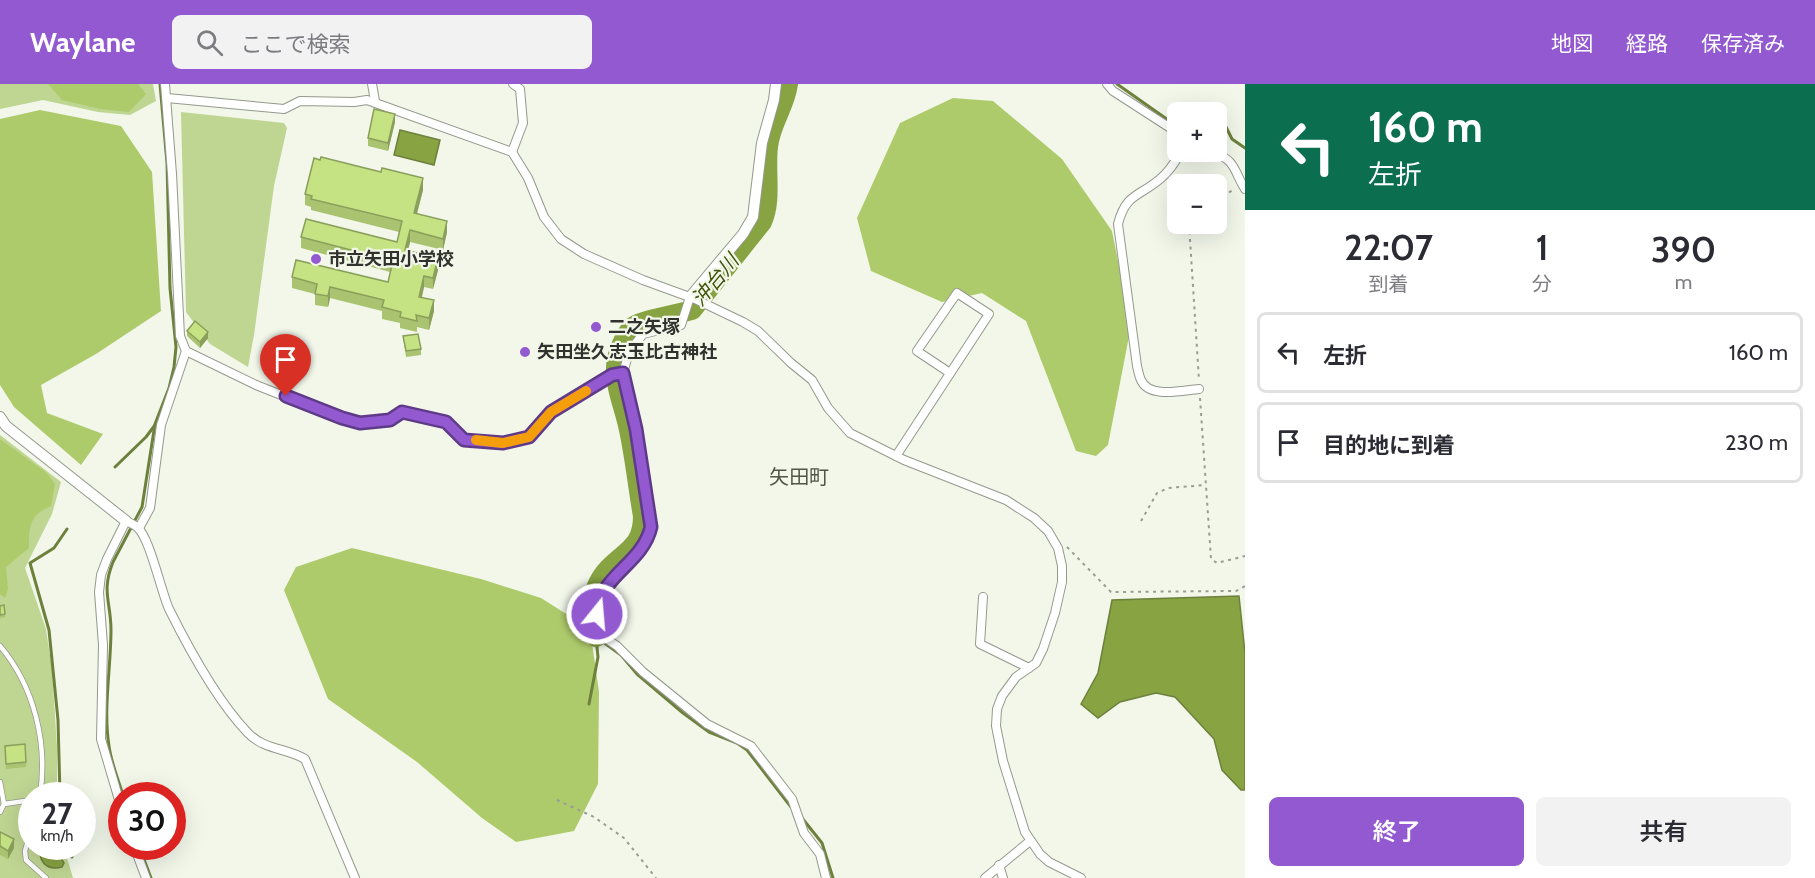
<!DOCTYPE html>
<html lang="ja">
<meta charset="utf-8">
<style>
:root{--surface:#fff;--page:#f2f2f3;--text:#2b2b33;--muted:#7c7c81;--line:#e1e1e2;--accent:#9259d1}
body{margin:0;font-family:Cabin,"Noto Sans JP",sans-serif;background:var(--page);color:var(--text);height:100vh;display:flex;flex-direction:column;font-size:22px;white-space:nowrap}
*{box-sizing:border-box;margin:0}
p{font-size:20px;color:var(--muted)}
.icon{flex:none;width:33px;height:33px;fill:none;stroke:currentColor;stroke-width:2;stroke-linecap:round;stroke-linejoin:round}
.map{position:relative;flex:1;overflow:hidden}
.sheet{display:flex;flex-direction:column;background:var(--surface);width:570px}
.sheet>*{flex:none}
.hud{background:#0b6e4f;color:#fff;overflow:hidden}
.fabs{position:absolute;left:1167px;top:18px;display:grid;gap:12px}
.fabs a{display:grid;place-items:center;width:60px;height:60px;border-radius:9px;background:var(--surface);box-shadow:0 6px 24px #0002;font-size:30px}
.speed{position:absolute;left:18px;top:698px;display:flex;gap:12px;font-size:30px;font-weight:700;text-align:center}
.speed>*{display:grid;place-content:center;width:78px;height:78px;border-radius:50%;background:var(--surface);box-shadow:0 6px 24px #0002;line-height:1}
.speed small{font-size:15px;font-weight:400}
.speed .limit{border:9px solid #d22;background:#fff;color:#111}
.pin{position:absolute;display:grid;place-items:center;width:51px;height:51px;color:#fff;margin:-62px -26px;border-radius:50% 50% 50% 0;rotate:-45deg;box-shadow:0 0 6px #0007}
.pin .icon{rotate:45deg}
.me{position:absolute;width:66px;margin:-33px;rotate:17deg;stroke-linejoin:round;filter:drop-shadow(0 0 4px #0008)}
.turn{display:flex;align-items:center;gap:21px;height:126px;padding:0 24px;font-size:27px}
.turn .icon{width:78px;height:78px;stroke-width:2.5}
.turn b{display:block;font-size:42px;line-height:51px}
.eta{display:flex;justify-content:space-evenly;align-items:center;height:102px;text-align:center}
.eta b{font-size:36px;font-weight:600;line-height:42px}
.button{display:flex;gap:12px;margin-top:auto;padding:12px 24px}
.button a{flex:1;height:69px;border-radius:9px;background:var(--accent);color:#fff;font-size:24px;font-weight:600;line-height:69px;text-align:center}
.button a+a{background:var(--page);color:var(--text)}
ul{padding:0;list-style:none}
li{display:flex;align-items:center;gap:18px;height:81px;margin:0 12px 9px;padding:0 12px;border:3px solid var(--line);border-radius:9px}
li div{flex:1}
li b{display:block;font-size:22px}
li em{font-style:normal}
header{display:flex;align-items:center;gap:36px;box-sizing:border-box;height:84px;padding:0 30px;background:var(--accent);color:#fff}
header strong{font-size:28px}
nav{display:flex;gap:33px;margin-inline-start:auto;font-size:21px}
.search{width:420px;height:54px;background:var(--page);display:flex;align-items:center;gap:15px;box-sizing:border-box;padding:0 21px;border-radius:9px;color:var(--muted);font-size:22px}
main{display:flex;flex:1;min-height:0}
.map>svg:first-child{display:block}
.green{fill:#bfd592}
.forest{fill:#aecb6b}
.water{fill:#87a342;stroke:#6d813c;stroke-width:1.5}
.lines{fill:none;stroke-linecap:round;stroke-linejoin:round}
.stream{stroke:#6d813c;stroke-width:3}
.river{stroke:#87a342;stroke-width:20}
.service-casing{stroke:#95998d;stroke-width:6}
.minor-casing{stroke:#95998d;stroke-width:10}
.tertiary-casing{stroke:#95998d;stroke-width:12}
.path{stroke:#999c93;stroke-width:2;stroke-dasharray:3 4.5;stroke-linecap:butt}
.service{stroke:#fff;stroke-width:4.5}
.minor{stroke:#fff;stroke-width:8}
.tertiary{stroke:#fff;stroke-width:10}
.wall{fill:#a9c371}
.shaded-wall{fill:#8a9f5c}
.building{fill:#c5e383;stroke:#8a9f5c;stroke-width:1.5}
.route-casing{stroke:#5f3a88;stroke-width:15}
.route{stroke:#9259d1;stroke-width:10}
.slow{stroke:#f59e0b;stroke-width:10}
.poi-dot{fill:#9259d1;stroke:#f2f7ea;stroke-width:2}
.labels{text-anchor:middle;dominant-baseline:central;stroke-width:4.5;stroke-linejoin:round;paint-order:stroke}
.poi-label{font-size:18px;font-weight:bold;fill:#31322e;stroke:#f2f7ea;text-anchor:start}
.water-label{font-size:20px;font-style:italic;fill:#42530c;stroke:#f2f7ea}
.neighbourhood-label{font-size:20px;fill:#51554a;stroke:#f2f7ea}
</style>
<header>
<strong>Waylane</strong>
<div class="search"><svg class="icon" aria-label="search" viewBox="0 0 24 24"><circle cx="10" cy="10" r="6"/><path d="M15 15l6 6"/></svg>ここで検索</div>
<nav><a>地図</a><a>経路</a><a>保存済み</a></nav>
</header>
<main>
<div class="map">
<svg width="1245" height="794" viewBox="0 0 1245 794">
<rect width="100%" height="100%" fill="#f2f7ea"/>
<g class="green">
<polygon points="0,0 153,0 156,17 130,31 98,28 43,16 0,25"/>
<polygon points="181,28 284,39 287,44 274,102 254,251 248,283 210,260 186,228"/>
<polygon points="0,351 61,398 52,430 25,484 46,545 52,585 57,663 57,711 32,711 32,762 58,762 68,777 73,794 0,794"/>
</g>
<g class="forest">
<polygon points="48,0 138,0 146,10 129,28 100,25 62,16"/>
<polygon points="953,14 993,17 1062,75 1112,147 1131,242 1108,361 1096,372 1076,367 1026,237 982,209 942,218 871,187 857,134 900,39"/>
<polygon points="40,26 121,42 152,88 161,227 96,270 41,301 47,329 103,350 81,381 14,323 0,301 0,35"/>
<path d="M0,355L47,389L55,400L51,422C29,431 29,443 29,464L6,483L8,505L5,514L0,510Z"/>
<polygon points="352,464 481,495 541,514 590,545 599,608 598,700 574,747 516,758 482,734 417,678 328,615 284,506 296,483"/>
</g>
<g class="water">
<polygon points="400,46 440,56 434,81 394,71"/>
<polygon points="1239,512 1245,569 1245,706 1241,706 1222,686 1214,655 1175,613 1156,609 1120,618 1098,634 1081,620 1098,589 1112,516"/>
<path d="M42,762H54L64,779L62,783C47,787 36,777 42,762Z"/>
</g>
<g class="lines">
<g class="stream">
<polyline points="1117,0 1178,43"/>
<polyline points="1216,36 1224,39 1232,55 1245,64"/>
<polyline points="115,383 146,353 155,341"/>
<polyline points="596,553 621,571 637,590 683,629 709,648 737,659 747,666 791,723"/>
<polyline points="589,620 598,573 596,554"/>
<polyline points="60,711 58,636 49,546 30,479 54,464 67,445"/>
<path d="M123,711C118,695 111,678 109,662C103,624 111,584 111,546C111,518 101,508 113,478L142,423L155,340L169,304L174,283L176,263L170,204L167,79L160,0"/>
<polyline points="802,734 822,759 833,794"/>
<polyline points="64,762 72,773"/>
<polyline points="139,762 151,794"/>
</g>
<path class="river" d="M596,553C589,528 590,504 609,484C627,466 643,462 643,432C638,404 635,374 629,346C625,325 615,304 616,283C616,271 625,249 634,242C642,236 679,230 692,226L762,138C772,116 765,88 768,63C770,40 785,23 788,0"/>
<g class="service-casing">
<g id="service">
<path d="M0,562C34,602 48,659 40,711"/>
<polyline points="0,698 4,720 0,728"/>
<polyline points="4,720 32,716"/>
<polyline points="32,742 25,767 26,776 46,794"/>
</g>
</g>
<g class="minor-casing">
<g id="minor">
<polyline points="165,0 172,90 180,252 186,267 256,301 342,335 360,339 390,336 402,328 446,338 464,356 503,359 529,353 551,328 612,291 623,289"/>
<polyline points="372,0 375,17"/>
<polyline points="1107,0 1113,7 1178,49"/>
<polyline points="167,14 284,25 300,17 354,18 367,16 512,68 528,94 544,133 561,155 584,170 643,196 695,215 743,238 758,247 791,279 812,296 828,324 850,349 904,376 1006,416 1034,434 1048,447 1058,464 1062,482 1062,498 1055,529 1043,565 1036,579 1016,593 1002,612 997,625 996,642 1003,677 1025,748 1040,770 1049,778 1081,794"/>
<polyline points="512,68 523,39 520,5 513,0"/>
<path d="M1181,68C1175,78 1169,88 1160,95C1139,113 1126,109 1118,140L1137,282C1138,286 1139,292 1141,296C1149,315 1183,306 1199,305"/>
<path d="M1214,68C1237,78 1233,86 1245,105"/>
<path d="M690,213L681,241L643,250L629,268L623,289L636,345L651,443C645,468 625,484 606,501L600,514L597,530L600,547L605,554L617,562L643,588L707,640L751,662L792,715L804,749L820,770L826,794"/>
<polyline points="896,372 989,230 957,209 917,267 950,289"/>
<polyline points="139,444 150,424 161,341 186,267"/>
<polyline points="983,513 980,560 1029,584"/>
<path d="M122,726L101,655L103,561L99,508L101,491L107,475L126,437C130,439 135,441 138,444C150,455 161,507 169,525C189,565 217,617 248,649C264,666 287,664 305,675L355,794"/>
<polyline points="134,762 146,794"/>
<polyline points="999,781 1003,794"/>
<polyline points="985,794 1030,757"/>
</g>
</g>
<g class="tertiary-casing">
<g id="tertiary">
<polyline points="690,213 743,150 753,133 762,59 774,16 776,0"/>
<polyline points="0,333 6,342 126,437"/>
</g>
</g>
<g class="path">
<polyline points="1216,116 1235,105"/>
<polyline points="1189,140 1199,296"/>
<polyline points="1200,314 1211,475 1217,479 1245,472"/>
<polyline points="1141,437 1157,409 1168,404 1206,401"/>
<polyline points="1067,463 1111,508 1236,507 1245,502"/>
<polyline points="557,716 594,733 624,754 656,794"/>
</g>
<use href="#service" class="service"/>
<use href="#minor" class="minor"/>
<use href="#tertiary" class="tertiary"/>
</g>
<g class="wall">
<polygon points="395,38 388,67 368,62 368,54"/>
<polygon points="423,106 417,130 447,148 443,166 410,158 408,167 438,186 433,205 424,203 422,213 434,227 429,246 417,243 417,248 400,244 400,239 382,235 382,227 330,214 328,223 315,221 315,210 292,204 292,193 388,198 390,188 301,164 301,153 397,158 399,148 311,126 311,123 305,121 305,110"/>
<polygon points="187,247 208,254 200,264 187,252"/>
<polygon points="403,252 421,265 421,271 406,273"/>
<polygon points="0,522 5,530 5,533 0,534"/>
<polygon points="5,662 26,678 26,683 6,685"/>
<polygon points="0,748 14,764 8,775 0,771"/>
</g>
<g class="shaded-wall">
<polygon points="395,30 395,38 388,67 388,59"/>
<polygon points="423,94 423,106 414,140 414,129"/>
<polygon points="447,137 447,148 443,166 443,155"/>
<polygon points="410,146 410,158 405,178 405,166"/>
<polygon points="438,174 438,186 433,205 433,194"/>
<polygon points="424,192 424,203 419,224 419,213"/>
<polygon points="330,203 330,214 328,223 328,212"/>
<polygon points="434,216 434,227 429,246 429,234"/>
<polygon points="208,248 208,254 200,264 200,258"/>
<polygon points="14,755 14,764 8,775 8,767"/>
</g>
<g class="building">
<polygon points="374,25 395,30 388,59 368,54"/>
<polygon points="321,73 381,88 382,84 423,94 414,129 447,137 443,155 410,146 405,166 438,174 433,194 424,192 419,213 434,216 429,234 416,231 417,237 400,233 401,228 382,223 384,216 330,203 328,212 315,210 317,200 292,193 296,176 388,198 393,177 301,153 306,135 397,158 402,137 311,115 312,112 305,110 314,74 320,76"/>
<polygon points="195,237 208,248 200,258 187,247"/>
<polygon points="418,250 421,265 406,267 403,252"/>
<polygon points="4,521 5,530 0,531 0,522"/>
<polygon points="25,660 26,678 6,680 5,662"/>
<polygon points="0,748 14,755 8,767 0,762"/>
</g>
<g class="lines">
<g class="route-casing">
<path id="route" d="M286,312L342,334L360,339L390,336L402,328L446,338L464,356L503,359L529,353L551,328L612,291L623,289L636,345L651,443C642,481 600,490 597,530"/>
</g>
<use href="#route" class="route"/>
<polyline class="slow" points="476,356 503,359 529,353 551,328 586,307"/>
</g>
<g class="poi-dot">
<circle cx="316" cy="175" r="6"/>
<circle cx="596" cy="243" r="6"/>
<circle cx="525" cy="268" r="6"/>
</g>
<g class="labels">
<g class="poi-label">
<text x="328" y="175">市立矢田小学校</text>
<text x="608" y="243">二之矢塚</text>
<text x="537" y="268">矢田坐久志玉比古神社</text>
</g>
<g class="water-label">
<text transform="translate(715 196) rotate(-50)">沖台川</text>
</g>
<g class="neighbourhood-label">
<text x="799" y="393">矢田町</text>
</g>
</g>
</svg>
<div class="fabs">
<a>+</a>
<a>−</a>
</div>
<div class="speed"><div>27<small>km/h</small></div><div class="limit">30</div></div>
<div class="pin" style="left:286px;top:312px;background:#d93025"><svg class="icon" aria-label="arrive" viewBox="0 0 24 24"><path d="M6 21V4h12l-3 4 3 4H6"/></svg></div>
<svg class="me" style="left:597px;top:530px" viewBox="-20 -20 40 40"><circle r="17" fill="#9259d1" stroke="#fff" stroke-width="3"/><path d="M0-11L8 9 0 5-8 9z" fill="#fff"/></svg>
</div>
<section class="sheet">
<div class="hud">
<div class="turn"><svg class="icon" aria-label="left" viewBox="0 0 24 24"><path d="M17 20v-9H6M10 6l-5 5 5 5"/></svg><div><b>160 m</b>左折</div></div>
</div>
<div class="eta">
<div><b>22:07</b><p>到着</p></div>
<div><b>1</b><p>分</p></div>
<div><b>390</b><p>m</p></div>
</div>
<ul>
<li><svg class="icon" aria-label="left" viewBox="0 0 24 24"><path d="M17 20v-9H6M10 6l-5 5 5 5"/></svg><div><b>左折</b></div><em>160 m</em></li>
<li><svg class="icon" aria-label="arrive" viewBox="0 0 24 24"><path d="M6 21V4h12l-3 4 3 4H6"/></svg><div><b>目的地に到着</b></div><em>230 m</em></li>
</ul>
<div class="button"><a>終了</a><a>共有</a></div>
</section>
</main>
